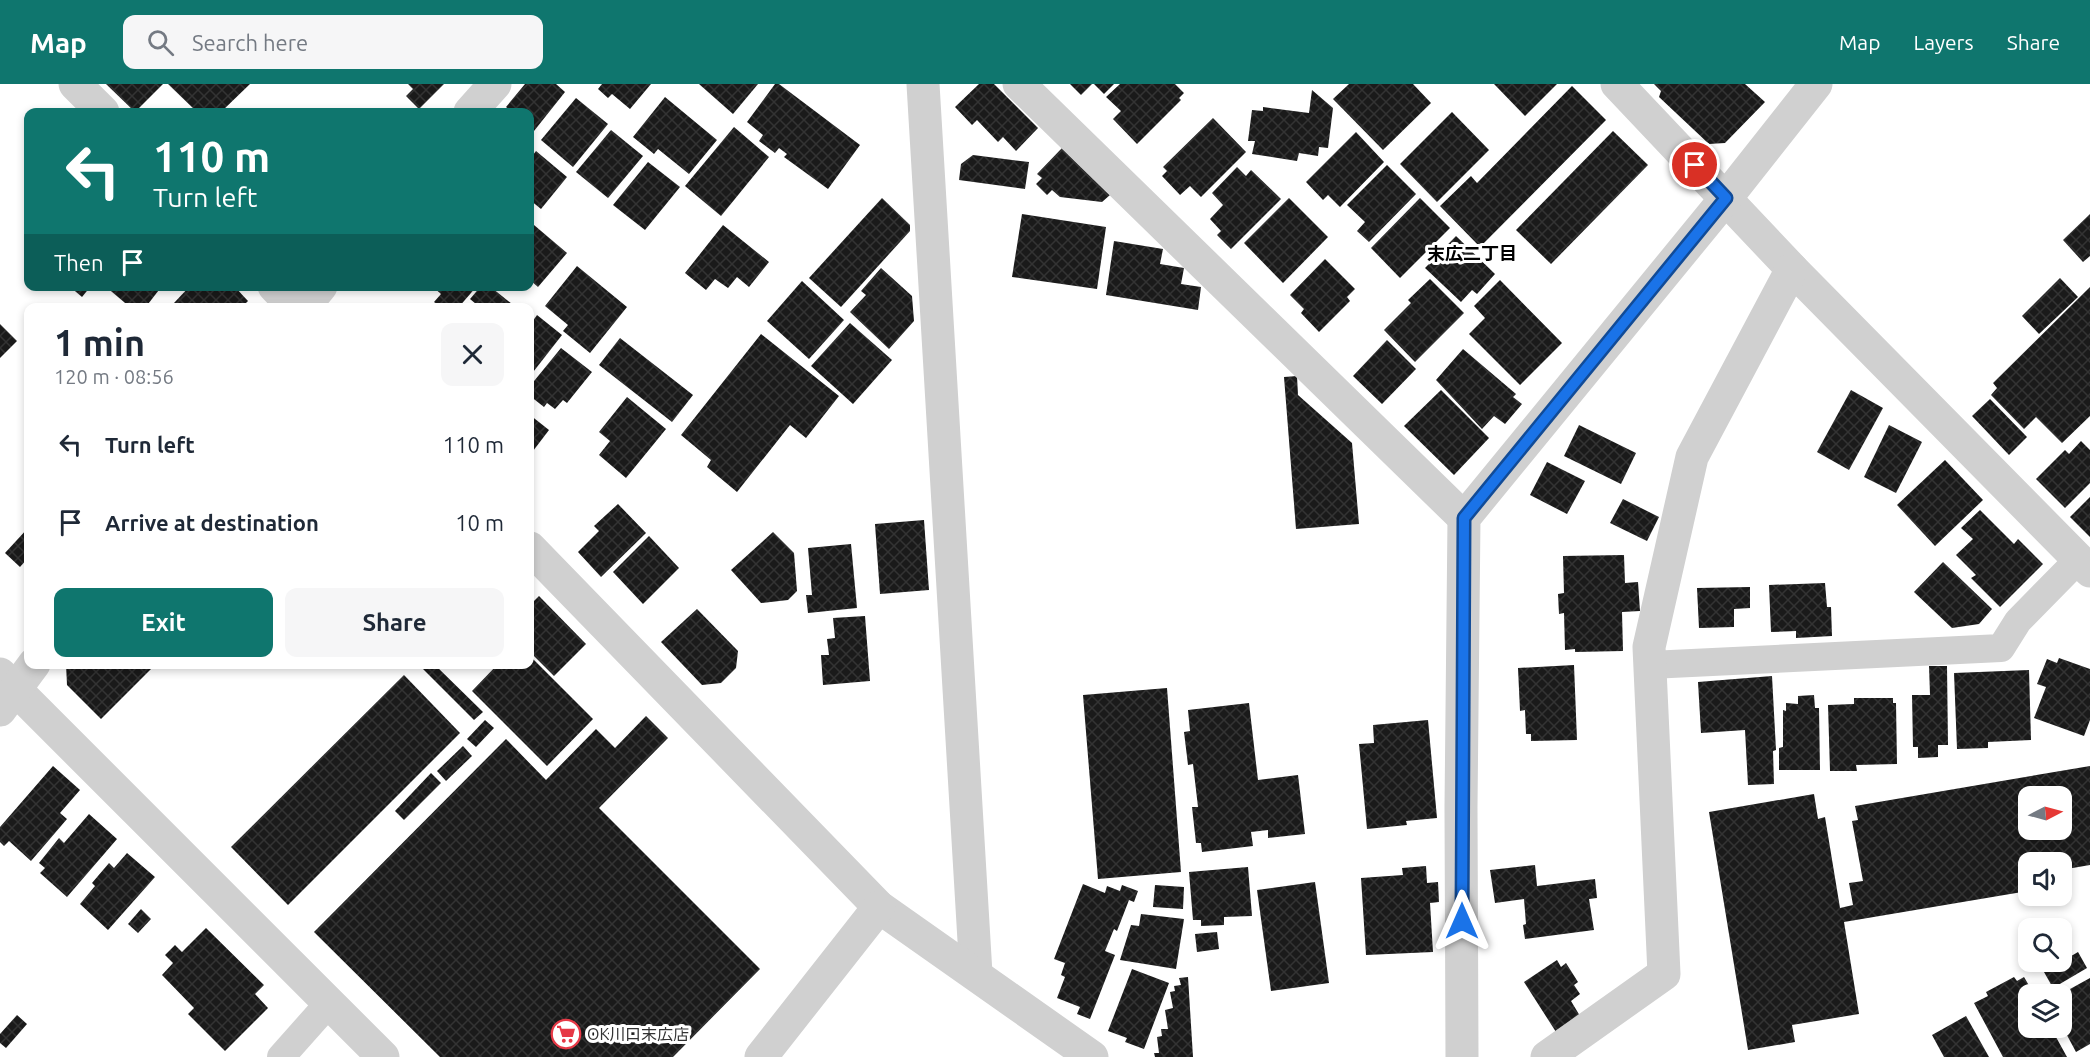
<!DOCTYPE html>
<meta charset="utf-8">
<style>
:root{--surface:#fff;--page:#f6f6f7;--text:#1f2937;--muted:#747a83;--accent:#0f766e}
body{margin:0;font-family:Ubuntu,"Noto Sans JP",sans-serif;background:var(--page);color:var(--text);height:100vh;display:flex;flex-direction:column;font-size:22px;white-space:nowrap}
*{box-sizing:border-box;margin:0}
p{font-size:20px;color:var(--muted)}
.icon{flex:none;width:33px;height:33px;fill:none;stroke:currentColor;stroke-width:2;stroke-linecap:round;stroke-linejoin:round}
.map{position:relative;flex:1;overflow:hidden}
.sheet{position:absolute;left:24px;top:219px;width:510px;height:366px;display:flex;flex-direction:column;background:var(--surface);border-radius:12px;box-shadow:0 3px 9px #0003}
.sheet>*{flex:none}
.hud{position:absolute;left:24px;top:24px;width:510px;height:183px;border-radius:12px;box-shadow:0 3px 9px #0003;background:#0f766e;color:#fff;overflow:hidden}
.needle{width:39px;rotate:84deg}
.controls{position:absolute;left:2018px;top:702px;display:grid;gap:12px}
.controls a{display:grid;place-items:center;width:54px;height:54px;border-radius:12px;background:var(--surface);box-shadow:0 3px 9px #0003;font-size:30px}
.pin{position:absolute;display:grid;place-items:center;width:51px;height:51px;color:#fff;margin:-26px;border:3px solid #fff;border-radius:50%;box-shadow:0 2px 6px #0007}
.me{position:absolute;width:66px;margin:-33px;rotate:0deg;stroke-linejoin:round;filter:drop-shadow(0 0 4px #0008)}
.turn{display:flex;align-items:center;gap:21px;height:126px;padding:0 30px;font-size:27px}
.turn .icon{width:78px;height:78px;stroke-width:2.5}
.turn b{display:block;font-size:42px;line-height:51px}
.then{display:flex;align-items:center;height:57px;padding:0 30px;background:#0003;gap:12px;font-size:22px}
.round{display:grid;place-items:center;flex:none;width:63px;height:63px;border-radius:12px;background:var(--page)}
.headline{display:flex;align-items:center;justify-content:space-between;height:102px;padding:0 30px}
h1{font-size:36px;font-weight:600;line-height:45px}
.action{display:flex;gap:12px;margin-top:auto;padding:12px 30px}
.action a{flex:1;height:69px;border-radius:12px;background:var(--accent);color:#fff;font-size:24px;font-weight:600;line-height:69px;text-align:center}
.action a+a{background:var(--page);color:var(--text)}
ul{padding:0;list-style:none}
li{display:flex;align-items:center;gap:18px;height:78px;padding:0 30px}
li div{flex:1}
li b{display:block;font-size:22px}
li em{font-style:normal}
header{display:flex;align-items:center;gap:36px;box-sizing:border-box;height:84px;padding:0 30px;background:var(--accent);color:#fff}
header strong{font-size:28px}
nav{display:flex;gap:33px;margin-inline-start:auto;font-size:21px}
.search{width:420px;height:54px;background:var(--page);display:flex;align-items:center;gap:15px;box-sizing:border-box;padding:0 21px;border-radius:12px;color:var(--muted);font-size:22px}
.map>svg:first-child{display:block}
.building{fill:url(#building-cross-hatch);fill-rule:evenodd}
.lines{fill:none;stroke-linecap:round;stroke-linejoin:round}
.service{stroke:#d0d0d0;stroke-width:28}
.minor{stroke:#d0d0d0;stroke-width:33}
.route-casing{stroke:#114b97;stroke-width:15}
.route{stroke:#1a73e8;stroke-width:10}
.labels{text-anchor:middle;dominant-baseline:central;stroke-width:6;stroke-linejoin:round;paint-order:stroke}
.poi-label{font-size:16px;fill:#333;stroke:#fff;text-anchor:start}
.neighbourhood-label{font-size:18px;font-weight:bold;fill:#000;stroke:#fff}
</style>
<header>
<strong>Map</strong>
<div class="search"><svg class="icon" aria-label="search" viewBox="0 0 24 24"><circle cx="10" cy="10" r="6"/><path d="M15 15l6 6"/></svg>Search here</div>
<nav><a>Map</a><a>Layers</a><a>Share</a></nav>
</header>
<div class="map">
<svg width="2090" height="973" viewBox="0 0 2090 973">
<defs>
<pattern id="building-cross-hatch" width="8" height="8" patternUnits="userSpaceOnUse" patternTransform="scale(1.5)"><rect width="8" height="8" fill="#1a1a1a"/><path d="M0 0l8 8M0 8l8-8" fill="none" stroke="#333"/></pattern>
</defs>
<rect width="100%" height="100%" fill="#fff"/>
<g class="building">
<polygon points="106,0 163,0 135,28"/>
<polygon points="168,0 250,0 221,28 197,28"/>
<polygon points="408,0 444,0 419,25 406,12 413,5"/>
<polygon points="525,0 556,0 565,8 534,47 530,43 530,28 512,28 506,23"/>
<polygon points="602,0 651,0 630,25 612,10 608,14 598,5"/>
<polygon points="699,0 758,0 733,30"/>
<polygon points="775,0 779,0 860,61 828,105 784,73 787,70 779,64 775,69 759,57 763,51 747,38"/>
<polygon points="979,0 994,0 1038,44 1016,67 1003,53 998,58 977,36 972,41 955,23"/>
<polygon points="1070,0 1092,0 1081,11"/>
<polygon points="1094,0 1114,0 1104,10"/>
<polygon points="1120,0 1175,0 1184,9 1179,14 1181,16 1137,60 1113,35 1121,27 1106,13"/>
<polygon points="1349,0 1413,0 1431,19 1383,66 1333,15"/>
<polygon points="1494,0 1557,0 1525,32"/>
<polygon points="1654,0 1745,0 1765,18 1725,59 1709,60 1659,13 1661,7"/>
<polygon points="1572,2 1606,36 1480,163 1440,122 1471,92 1477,99"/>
<polygon points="1312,6 1333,24 1328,64 1319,63 1318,72 1299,69 1297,77 1252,70 1255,57 1248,57 1252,26 1263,27 1263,23 1309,29"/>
<polygon points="665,13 717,56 689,90 658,65 654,70 633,53"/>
<polygon points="576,14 608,40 573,83 541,56"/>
<polygon points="1452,28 1489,66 1437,118 1400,80"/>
<polygon points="1213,34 1246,68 1201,113 1190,102 1180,111 1162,92 1167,87 1163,83"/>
<polygon points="734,43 769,73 721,132 685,102"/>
<polygon points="611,46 643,72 608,114 576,88"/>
<polygon points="1613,47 1648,81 1551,180 1516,146"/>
<polygon points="1356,48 1384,78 1340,123 1328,111 1323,116 1306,98"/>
<polygon points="1062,64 1110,111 1102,118 1060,113 1052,106 1047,111 1036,100 1042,94 1037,90"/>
<polygon points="536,67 567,93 541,125 530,116 530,75"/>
<polygon points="973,71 1029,78 1025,105 959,96 961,80"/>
<polygon points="648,78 680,103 645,146 613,121"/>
<polygon points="1387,81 1416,110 1369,158 1357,147 1365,138 1347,121"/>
<polygon points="1237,83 1246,92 1251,86 1281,115 1231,165 1217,151 1221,147 1210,135 1223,121 1212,109"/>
<polygon points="882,114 910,141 910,147 841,223 809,194"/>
<polygon points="1289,114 1328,153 1283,199 1244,159"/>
<polygon points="1420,114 1450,144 1400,194 1371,164"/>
<polygon points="1022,130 1106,143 1097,205 1012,193"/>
<polygon points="2090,130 2090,172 2083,178 2063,156"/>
<polygon points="534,141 567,169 538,203 530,196 530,147"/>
<polygon points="723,141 769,178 749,203 737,193 728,204 715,195 706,206 685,189"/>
<polygon points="1456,152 1495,190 1477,210 1472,206 1461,218 1425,184"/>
<polygon points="1114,157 1163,165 1160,180 1184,184 1181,200 1201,203 1198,226 1106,211"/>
<polygon points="1325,175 1355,205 1347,213 1350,217 1319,248 1301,229 1304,225 1290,211"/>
<polygon points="577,182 627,223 590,269 563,247 568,241 545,222"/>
<polygon points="881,184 912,212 914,237 889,265 850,228 866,211 861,207"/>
<polygon points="2060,194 2078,213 2039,250 2022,232"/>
<polygon points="1430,195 1464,229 1415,278 1384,246 1411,219 1408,216"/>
<polygon points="1500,196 1562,259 1520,301 1469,250 1485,234 1474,222"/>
<polygon points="802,197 844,236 809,275 767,237"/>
<polygon points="69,202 91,202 82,213"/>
<polygon points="105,202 162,202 145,224 131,224"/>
<polygon points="190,202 234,202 248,217 241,224 179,224 174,219"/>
<polygon points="432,202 477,202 458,224 441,224 434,218 441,210"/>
<polygon points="481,202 492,204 517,224 473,224 476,220 470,215"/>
<polygon points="2090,203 2090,332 2062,359 2036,333 2024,345 1991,311 1997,304 1993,299"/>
<polygon points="537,231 562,251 530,292 530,241"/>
<polygon points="850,239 892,276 853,320 811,282"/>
<polygon points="0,240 17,257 0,274"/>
<polygon points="761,250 839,312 806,354 790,341 737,408 707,383 711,376 681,351"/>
<polygon points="620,254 693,311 672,338 599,281"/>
<polygon points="1387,256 1416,285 1382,320 1353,292"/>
<polygon points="561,264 592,288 567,319 563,316 555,325 547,319 544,323 530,312 530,302"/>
<polygon points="1463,265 1516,310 1513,313 1522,320 1505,340 1494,332 1482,345 1436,296"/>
<polygon points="1297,292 1298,311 1352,359 1359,440 1296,445 1284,293"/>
<polygon points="1441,306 1489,354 1454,391 1404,342"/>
<polygon points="1851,306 1883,324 1849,386 1817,368"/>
<polygon points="627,313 666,345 626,394 599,371 610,357 599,348"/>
<polygon points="1990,315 2027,353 2009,371 1972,332"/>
<polygon points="530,331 549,346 530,371"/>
<polygon points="1579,341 1636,369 1621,400 1564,372"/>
<polygon points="1889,341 1922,358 1896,409 1864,393"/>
<polygon points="2081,357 2090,366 2090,399 2065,424 2036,395 2065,366 2069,370"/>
<polygon points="1945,376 1983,416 1935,462 1897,421"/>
<polygon points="1547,378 1585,397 1567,430 1530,411"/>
<polygon points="2090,413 2090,453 2070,433"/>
<polygon points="1623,415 1659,433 1647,457 1610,439"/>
<polygon points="618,420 646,449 601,493 578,468 599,447 594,442"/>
<polygon points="1980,426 2014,460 2018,455 2043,480 2000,523 1971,494 1976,491 1956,471 1973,455 1961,444"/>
<polygon points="924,436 929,506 880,510 875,440"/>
<polygon points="28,444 28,474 20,483 5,469"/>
<polygon points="773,448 794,469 797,507 788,516 761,519 731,486"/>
<polygon points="649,452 679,484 643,520 613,488"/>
<polygon points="851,460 857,524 808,529 806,511 812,511 808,464"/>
<polygon points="1624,471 1625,499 1638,498 1640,527 1622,528 1623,567 1575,568 1575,565 1565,566 1564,529 1559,530 1558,510 1564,509 1563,472"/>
<polygon points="1943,478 1992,525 1979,540 1952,544 1914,508"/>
<polygon points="1825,499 1827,523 1831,523 1832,552 1796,554 1796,547 1771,548 1769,501"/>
<polygon points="1750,503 1750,524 1734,525 1734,543 1699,544 1697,504"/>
<polygon points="539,512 586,560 554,592 530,568 530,521"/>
<polygon points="697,525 738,567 736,584 721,599 702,601 661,558"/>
<polygon points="865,532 870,597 823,601 821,571 829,571 827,555 835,554 833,534"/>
<polygon points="530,572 593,635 547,682 472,607 498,580 530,580"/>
<polygon points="2059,574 2090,585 2090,636 2084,652 2034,634 2046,603 2037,600 2047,575 2057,579"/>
<polygon points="66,580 156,580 101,635 67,601"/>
<polygon points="418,580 434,580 483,628 474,636"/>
<polygon points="1574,581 1577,656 1531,657 1531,650 1526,650 1525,626 1520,627 1518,584"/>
<polygon points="1929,582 1947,582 1948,661 1938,661 1938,673 1918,674 1918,663 1913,663 1912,611 1930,611"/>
<polygon points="2029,586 2031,656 1988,658 1988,664 1957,665 1954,589"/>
<polygon points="404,591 460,649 288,821 231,763"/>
<polygon points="1772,592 1776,666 1773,667 1774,700 1748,701 1745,646 1701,649 1698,598"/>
<polygon points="1167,604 1181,788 1098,795 1083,611"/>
<polygon points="1814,611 1815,624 1819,624 1820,686 1779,686 1779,664 1783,663 1783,626 1786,627 1786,619 1798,620 1798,612"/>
<polygon points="1854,614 1893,614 1893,619 1896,619 1897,680 1856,681 1857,687 1830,687 1828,621 1854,620"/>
<polygon points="1249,619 1258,696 1298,691 1305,750 1268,754 1268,746 1251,748 1253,762 1202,768 1201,759 1196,759 1192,723 1198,723 1193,680 1188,681 1184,648 1190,647 1188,626"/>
<polygon points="646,632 668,654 599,724 760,885 673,973 440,973 314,848 506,655 546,696 596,645 615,664"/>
<polygon points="485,636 494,644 476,663 467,655"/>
<polygon points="1428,636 1437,734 1406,737 1407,741 1367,745 1359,660 1374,659 1373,641"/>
<polygon points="463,662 472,672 446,697 437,687"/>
<polygon points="53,682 80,706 60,729 67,735 31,777 9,757 4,762 0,758 0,743"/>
<path d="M2090,682V781L2061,786V778H2028V807L1844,838L1859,930L1792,941L1795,958L1748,966L1709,728L1814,710L1818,735L1825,733L1840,824L1853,821L1849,799L1863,797L1852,737L1858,736L1855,722ZM2028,712H2061V746H2028Z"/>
<polygon points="431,689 441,699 404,736 395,727"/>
<polygon points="89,730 117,755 67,813 40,789 45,784 39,779 59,754 64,759"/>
<polygon points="127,769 155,793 108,846 80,820 95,802 92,799 109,779 114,784"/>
<polygon points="1535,781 1537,802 1595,795 1597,814 1589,815 1594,846 1525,855 1523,841 1526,840 1524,815 1495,819 1490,786"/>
<polygon points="1426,782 1427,799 1438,798 1439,818 1430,819 1433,868 1366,871 1361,794 1403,791 1402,784"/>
<polygon points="1248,783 1252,832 1224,833 1224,841 1201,842 1201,836 1193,836 1189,788"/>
<polygon points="1315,798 1329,899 1271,907 1257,806"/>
<polygon points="1083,800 1105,809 1107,802 1120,807 1122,801 1138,807 1134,818 1129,816 1117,847 1114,845 1105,867 1115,871 1090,935 1077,930 1080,923 1057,914 1065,893 1061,891 1065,879 1054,875"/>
<polygon points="1155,801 1184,803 1183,825 1153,823"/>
<polygon points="141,825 151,835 138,849 128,840"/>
<polygon points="1141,830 1184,835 1176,885 1120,876 1131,841 1139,842"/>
<polygon points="206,844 264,901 255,910 268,924 225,967 188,930 194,924 162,891 173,879 165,871 175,861 182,868"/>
<polygon points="1217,848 1219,865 1197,868 1195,850"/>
<polygon points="2078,868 2087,884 2053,904 2044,888"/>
<polygon points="1557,876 1561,883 1566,879 1578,898 1574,901 1580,910 1571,917 1580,932 1556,948 1524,898"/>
<polygon points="1132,885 1169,899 1144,965 1125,958 1127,954 1108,947"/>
<polygon points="1188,893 1193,973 1155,973 1154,969 1159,969 1157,953 1162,952 1161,945 1168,945 1165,926 1173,924 1170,908 1175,907 1174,902 1181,901 1179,894"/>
<polygon points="2014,893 2017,897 2024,893 2034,910 2028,910 2028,944 2051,944 2067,973 2003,973 1974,919 1988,912 1986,908"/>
<polygon points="2090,894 2090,960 2076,968 2061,940 2061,910"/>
<polygon points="17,931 27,940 6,964 0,959 0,950"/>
<polygon points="1966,932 1989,973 1944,973 1932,951"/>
</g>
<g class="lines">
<g class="service">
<polyline points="1650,581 2001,564 2018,537 2079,475"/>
<polyline points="281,973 329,919"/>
</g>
<g class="minor">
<polyline points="75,0 103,28"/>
<polyline points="923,0 976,890"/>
<polyline points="1019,0 1464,434"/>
<polyline points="1617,0 1792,185 2090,487"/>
<polyline points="470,28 495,0"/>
<polyline points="274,202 295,224"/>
<polyline points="303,224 321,202"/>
<polyline points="530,464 879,823 1092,973"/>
<polyline points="0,590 383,973"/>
<polyline points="0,626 34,580"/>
<polyline points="761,973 879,823"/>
<polyline points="1462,973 1461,723 1464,434 1726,114 1816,0"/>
<polyline points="1547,973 1664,890 1649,563 1692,373 1792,185"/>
</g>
</g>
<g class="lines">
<g class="route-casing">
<polyline id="route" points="1462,837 1464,434 1726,114 1695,81"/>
</g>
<use href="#route" class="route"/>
</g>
<defs>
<g id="supermarket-ring" transform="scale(1.5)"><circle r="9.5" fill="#fff" stroke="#e63946" stroke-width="1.5"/><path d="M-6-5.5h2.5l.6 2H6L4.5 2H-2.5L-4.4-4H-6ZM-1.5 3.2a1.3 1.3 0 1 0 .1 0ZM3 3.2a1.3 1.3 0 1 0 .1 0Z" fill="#e63946"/></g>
</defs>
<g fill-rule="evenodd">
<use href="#supermarket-ring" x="566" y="950"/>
</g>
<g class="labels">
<g class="poi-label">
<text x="587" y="950">OK川口末広店</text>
</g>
<g class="neighbourhood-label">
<text x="1472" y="169">末広二丁目</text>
</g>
</g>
</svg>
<div class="controls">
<a><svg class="needle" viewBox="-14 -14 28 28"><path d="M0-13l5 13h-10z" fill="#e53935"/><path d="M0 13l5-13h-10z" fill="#747a83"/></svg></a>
<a><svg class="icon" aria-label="sound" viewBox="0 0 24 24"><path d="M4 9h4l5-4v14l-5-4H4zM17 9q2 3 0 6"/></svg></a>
<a><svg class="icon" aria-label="search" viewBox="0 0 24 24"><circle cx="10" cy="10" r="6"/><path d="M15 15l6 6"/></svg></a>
<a><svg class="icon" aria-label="layers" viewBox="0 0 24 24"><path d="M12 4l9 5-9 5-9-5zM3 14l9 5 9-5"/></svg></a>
</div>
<div class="pin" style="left:1695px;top:81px;background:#d93025"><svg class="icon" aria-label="arrive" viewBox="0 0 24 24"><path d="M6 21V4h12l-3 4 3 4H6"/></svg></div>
<svg class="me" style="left:1462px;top:837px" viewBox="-20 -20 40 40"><path d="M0-17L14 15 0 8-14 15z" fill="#1a73e8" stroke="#fff" stroke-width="4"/></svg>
<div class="hud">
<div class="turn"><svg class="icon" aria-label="left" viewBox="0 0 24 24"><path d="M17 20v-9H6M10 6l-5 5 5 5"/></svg><div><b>110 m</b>Turn left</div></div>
<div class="then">Then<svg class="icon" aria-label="arrive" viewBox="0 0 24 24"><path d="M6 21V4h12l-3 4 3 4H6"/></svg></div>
</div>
<section class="sheet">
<div class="headline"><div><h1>1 min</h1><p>120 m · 08:56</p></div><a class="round"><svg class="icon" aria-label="close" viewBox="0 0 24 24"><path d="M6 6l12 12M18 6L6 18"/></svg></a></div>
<ul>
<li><svg class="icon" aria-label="left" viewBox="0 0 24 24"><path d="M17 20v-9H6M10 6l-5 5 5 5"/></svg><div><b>Turn left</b></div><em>110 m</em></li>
<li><svg class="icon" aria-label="arrive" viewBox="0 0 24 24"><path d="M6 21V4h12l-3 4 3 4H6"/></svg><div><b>Arrive at destination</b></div><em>10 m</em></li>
</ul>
<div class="action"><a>Exit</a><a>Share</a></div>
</section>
</div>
